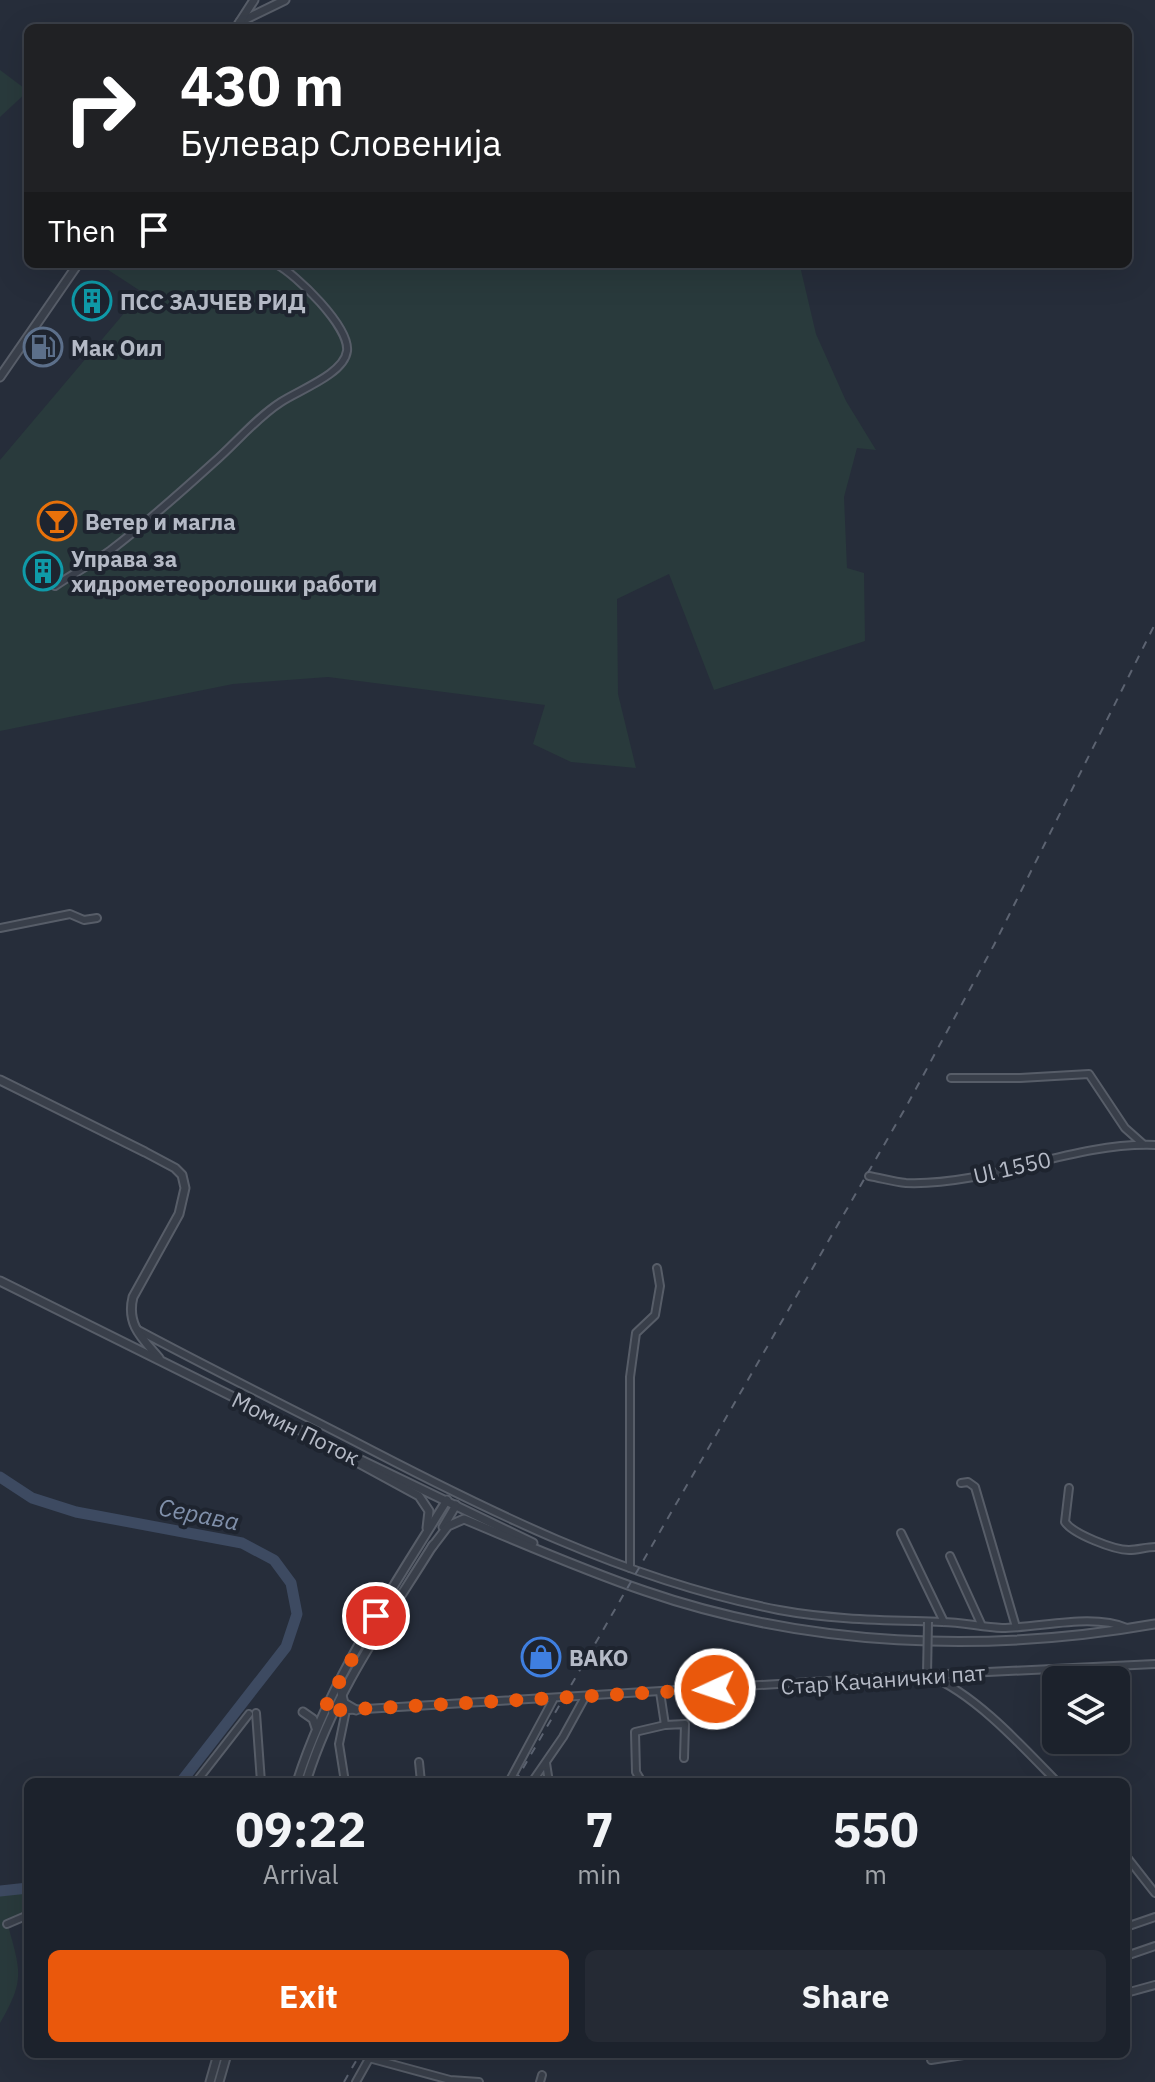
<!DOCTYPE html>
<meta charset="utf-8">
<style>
:root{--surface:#1c222c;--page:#252a34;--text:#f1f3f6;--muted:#a0a4a9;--line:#3a3f48;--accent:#ea580c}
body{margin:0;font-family:"IBM Plex Sans",sans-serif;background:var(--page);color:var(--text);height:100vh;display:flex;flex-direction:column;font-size:30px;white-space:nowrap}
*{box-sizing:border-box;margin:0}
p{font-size:26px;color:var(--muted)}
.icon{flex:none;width:44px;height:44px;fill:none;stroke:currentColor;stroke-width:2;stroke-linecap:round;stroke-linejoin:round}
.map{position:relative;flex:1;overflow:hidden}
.sheet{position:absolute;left:24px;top:1778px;width:1106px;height:280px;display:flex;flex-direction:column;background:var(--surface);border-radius:12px;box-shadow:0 8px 32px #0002,0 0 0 2px var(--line)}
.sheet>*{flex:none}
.hud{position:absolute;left:24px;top:24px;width:1108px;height:244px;border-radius:12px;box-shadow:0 8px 32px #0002,0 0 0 2px var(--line);background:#202124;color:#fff;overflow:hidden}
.fabs{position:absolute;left:1042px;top:1666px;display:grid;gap:16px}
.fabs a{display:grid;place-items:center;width:88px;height:88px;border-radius:12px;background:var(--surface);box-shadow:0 8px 32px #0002,0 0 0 2px var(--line);font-size:40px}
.pin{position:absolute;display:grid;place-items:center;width:68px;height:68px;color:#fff;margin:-34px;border:4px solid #fff;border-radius:50%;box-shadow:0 2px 8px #0007}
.me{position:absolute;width:88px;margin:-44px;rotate:267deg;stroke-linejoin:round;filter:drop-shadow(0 0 6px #0008)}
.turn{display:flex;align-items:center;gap:28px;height:168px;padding:0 24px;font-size:36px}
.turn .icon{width:104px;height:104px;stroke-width:2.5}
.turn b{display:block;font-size:56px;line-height:68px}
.then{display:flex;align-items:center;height:76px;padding:0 24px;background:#0003;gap:16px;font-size:30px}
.eta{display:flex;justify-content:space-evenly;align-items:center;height:136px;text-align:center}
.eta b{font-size:48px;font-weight:700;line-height:56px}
.action{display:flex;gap:16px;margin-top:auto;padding:16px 24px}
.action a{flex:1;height:92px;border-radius:12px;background:var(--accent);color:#fff;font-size:32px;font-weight:700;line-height:92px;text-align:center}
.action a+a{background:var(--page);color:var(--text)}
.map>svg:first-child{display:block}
.green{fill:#293a3c}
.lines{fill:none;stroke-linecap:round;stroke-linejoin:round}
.river{stroke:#3d4a61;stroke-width:11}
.minor-casing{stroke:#575d68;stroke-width:10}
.tertiary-casing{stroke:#575d68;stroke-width:11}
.minor{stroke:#393f4a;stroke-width:6}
.tertiary{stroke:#393f4a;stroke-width:7}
.rail{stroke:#5c6371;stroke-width:2;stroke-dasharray:8 8;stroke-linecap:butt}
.minor-bridge-casing{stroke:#575d68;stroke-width:10;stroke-linecap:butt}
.minor-bridge{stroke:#393f4a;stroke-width:6}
.route{stroke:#ea580c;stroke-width:14;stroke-dasharray:0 25.2}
.labels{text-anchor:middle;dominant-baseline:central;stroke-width:8;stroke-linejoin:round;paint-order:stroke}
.poi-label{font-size:22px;font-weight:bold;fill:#b5bac6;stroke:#1e242f;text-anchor:start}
.street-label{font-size:22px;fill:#b5bac6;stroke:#1e242f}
.water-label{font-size:24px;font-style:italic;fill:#8090aa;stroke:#1e242f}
</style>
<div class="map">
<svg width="1155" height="2082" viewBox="0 0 1155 2082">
<rect width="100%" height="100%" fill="#262d3a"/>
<g class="green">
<polygon points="0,70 28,91 0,117"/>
<polygon points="99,264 803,264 800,266 816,334 846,401 876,450 857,448 844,497 847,568 864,573 865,641 714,690 669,574 617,599 618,694 636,768 571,762 533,744 545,705 328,677 233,684 0,731 0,460 142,292"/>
<path d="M28,1888V1915L8,1925C20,1971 26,1979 0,2023V1891Z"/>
</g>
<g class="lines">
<g class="river">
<polyline points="0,1477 32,1498 76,1512 242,1543 274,1560 291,1583 297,1614 286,1647 181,1782"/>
<polyline points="0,1891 28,1888"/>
</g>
<g class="minor-casing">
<g id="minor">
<path d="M55,586C73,574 93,563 111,550C146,523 180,493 213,463C236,443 256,418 281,402C299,390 344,374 347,351C350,327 296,274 276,264"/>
<polyline points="0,928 70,914 84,920 97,918"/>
<polyline points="951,1078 1020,1078 1089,1074 1125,1128 1143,1144"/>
<path d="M869,1176C881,1178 894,1182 906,1183C991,1186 1070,1142 1155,1145"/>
<path d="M138,1330C207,1367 278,1402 348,1438C486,1510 625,1580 779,1610C833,1620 887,1620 942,1622C962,1622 981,1627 1002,1628C1040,1628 1092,1613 1127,1628"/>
<polyline points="961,1483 968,1482 975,1487 1016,1627"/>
<path d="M1069,1488L1065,1522C1073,1534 1114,1550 1129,1550C1138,1550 1146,1547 1155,1547"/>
<polyline points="901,1533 944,1622"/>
<polyline points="950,1556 982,1626"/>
<polyline points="630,1568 630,1377 636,1333 655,1315 660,1286 657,1268"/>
<path d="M930,1676C975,1694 1023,1747 1057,1782"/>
<polyline points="660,1692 665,1725"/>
<polyline points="332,1711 927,1675 1155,1664"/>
<polyline points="256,1713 261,1782"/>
<polyline points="419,1762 421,1782"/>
<polyline points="546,1763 549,1782"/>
<polyline points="196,1782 249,1714"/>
<polyline points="345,1782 339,1744 346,1710"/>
<polyline points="509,1782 553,1700"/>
<polyline points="532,1782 563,1737 585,1697"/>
<polyline points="642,1782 636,1772 635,1732 665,1725 685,1724 684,1758"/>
<polyline points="1126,1856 1155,1893"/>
<polyline points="7,1924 28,1915"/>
<polyline points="1126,1927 1155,1917"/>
<polyline points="1126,1956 1155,1946"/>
<polyline points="1126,1993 1155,1985"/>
<polyline points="369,2058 450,2080 479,2082"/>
<polyline points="931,2060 970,2054"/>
<polyline points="356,2082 370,2057"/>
<polyline points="540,2082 542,2075"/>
</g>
</g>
<g class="tertiary-casing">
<g id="tertiary">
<polyline points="240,22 285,0"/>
<polyline points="236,28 254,0"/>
<polyline points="0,377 78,264"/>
<path d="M0,1080L145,1152L175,1168L182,1175L185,1188L179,1214L133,1297C126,1325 143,1339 159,1358"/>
<polyline points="0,1281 338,1449 533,1543"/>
<polyline points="353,1460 419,1496 429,1511 427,1528"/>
<polyline points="443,1527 456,1505"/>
<path d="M432,1547L448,1526L464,1519C524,1544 583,1570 645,1591C807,1647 986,1654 1155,1624"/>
<polyline points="341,1692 344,1703 356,1710"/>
<polyline points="303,1712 313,1719 316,1728"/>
<path d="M297,1782C330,1679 391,1591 447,1500"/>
<path d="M306,1782C333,1694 385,1622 433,1545"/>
<polyline points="210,2082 218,2054"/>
<polyline points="219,2082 227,2054"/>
</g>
</g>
<use href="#minor" class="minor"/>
<use href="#tertiary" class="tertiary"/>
<g class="rail">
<polyline points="515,1782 906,1107 994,945 1155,624"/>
<polyline points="344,2082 360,2054"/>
</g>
<g class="minor-bridge-casing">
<polyline id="minor-bridge" points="927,1675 928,1622"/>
</g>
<use href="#minor-bridge" class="minor-bridge"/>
</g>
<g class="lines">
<polyline class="route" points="376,1616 323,1711 715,1689"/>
</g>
<defs>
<g id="building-ring" transform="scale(2)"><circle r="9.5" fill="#1e242f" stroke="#0f9aa8" stroke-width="1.5"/><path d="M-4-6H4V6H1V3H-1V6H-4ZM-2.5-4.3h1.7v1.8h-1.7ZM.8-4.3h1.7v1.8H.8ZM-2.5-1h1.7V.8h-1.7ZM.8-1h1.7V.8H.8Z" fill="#0f9aa8"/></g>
<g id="fuel-ring" transform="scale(2)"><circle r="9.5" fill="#1e242f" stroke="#5c6f8a" stroke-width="1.5"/><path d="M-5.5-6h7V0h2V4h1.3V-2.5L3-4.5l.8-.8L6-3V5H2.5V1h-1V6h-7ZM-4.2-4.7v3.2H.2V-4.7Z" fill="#5c6f8a"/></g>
<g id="bar-ring" transform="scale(2)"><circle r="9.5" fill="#1e242f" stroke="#e8710a" stroke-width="1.5"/><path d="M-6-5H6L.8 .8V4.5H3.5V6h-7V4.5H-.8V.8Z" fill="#e8710a"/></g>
<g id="shop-ring" transform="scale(2)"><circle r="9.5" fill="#1e242f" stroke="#3f7fe0" stroke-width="1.5"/><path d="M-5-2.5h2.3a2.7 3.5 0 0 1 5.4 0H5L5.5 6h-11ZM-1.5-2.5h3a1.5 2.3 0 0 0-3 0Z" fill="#3f7fe0"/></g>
</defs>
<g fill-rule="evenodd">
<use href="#building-ring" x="92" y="301"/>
<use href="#fuel-ring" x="43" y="347"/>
<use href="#bar-ring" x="57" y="521"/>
<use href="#building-ring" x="43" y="571"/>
<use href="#shop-ring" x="541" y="1657"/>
</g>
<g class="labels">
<g class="poi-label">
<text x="120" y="301">ПСС ЗАЈЧЕВ РИД</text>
<text x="71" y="347">Мак Оил</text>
<text x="85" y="521">Ветер и магла</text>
<text x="71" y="558">Управа за<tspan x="71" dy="25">хидрометеоролошки работи</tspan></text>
<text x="569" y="1657">BAKO</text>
</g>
<g class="street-label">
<text transform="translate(1012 1167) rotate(-13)">Ul 1550</text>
<text transform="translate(296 1428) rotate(26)">Момин Поток</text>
<text transform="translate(883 1679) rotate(-4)">Стар Качанички пат</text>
</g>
<g class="water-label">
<text transform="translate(199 1514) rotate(11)">Серава</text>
</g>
</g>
</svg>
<div class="fabs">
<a><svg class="icon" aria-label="layers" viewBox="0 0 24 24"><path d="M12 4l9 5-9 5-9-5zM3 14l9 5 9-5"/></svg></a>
</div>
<div class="pin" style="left:376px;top:1616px;background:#d93025"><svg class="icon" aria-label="arrive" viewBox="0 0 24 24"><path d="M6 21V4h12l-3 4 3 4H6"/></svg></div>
<svg class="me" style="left:715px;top:1689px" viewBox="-20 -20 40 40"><circle r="17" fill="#ea580c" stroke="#fff" stroke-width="3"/><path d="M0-11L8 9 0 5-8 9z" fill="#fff"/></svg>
<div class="hud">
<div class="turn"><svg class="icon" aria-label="right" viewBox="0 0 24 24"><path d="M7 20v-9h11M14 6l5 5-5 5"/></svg><div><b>430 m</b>Булевар Словенија</div></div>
<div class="then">Then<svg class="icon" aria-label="arrive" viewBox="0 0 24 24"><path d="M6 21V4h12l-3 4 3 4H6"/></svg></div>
</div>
<section class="sheet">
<div class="eta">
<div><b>09:22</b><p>Arrival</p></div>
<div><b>7</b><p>min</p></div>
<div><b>550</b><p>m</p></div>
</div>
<div class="action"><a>Exit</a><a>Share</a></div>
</section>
</div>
